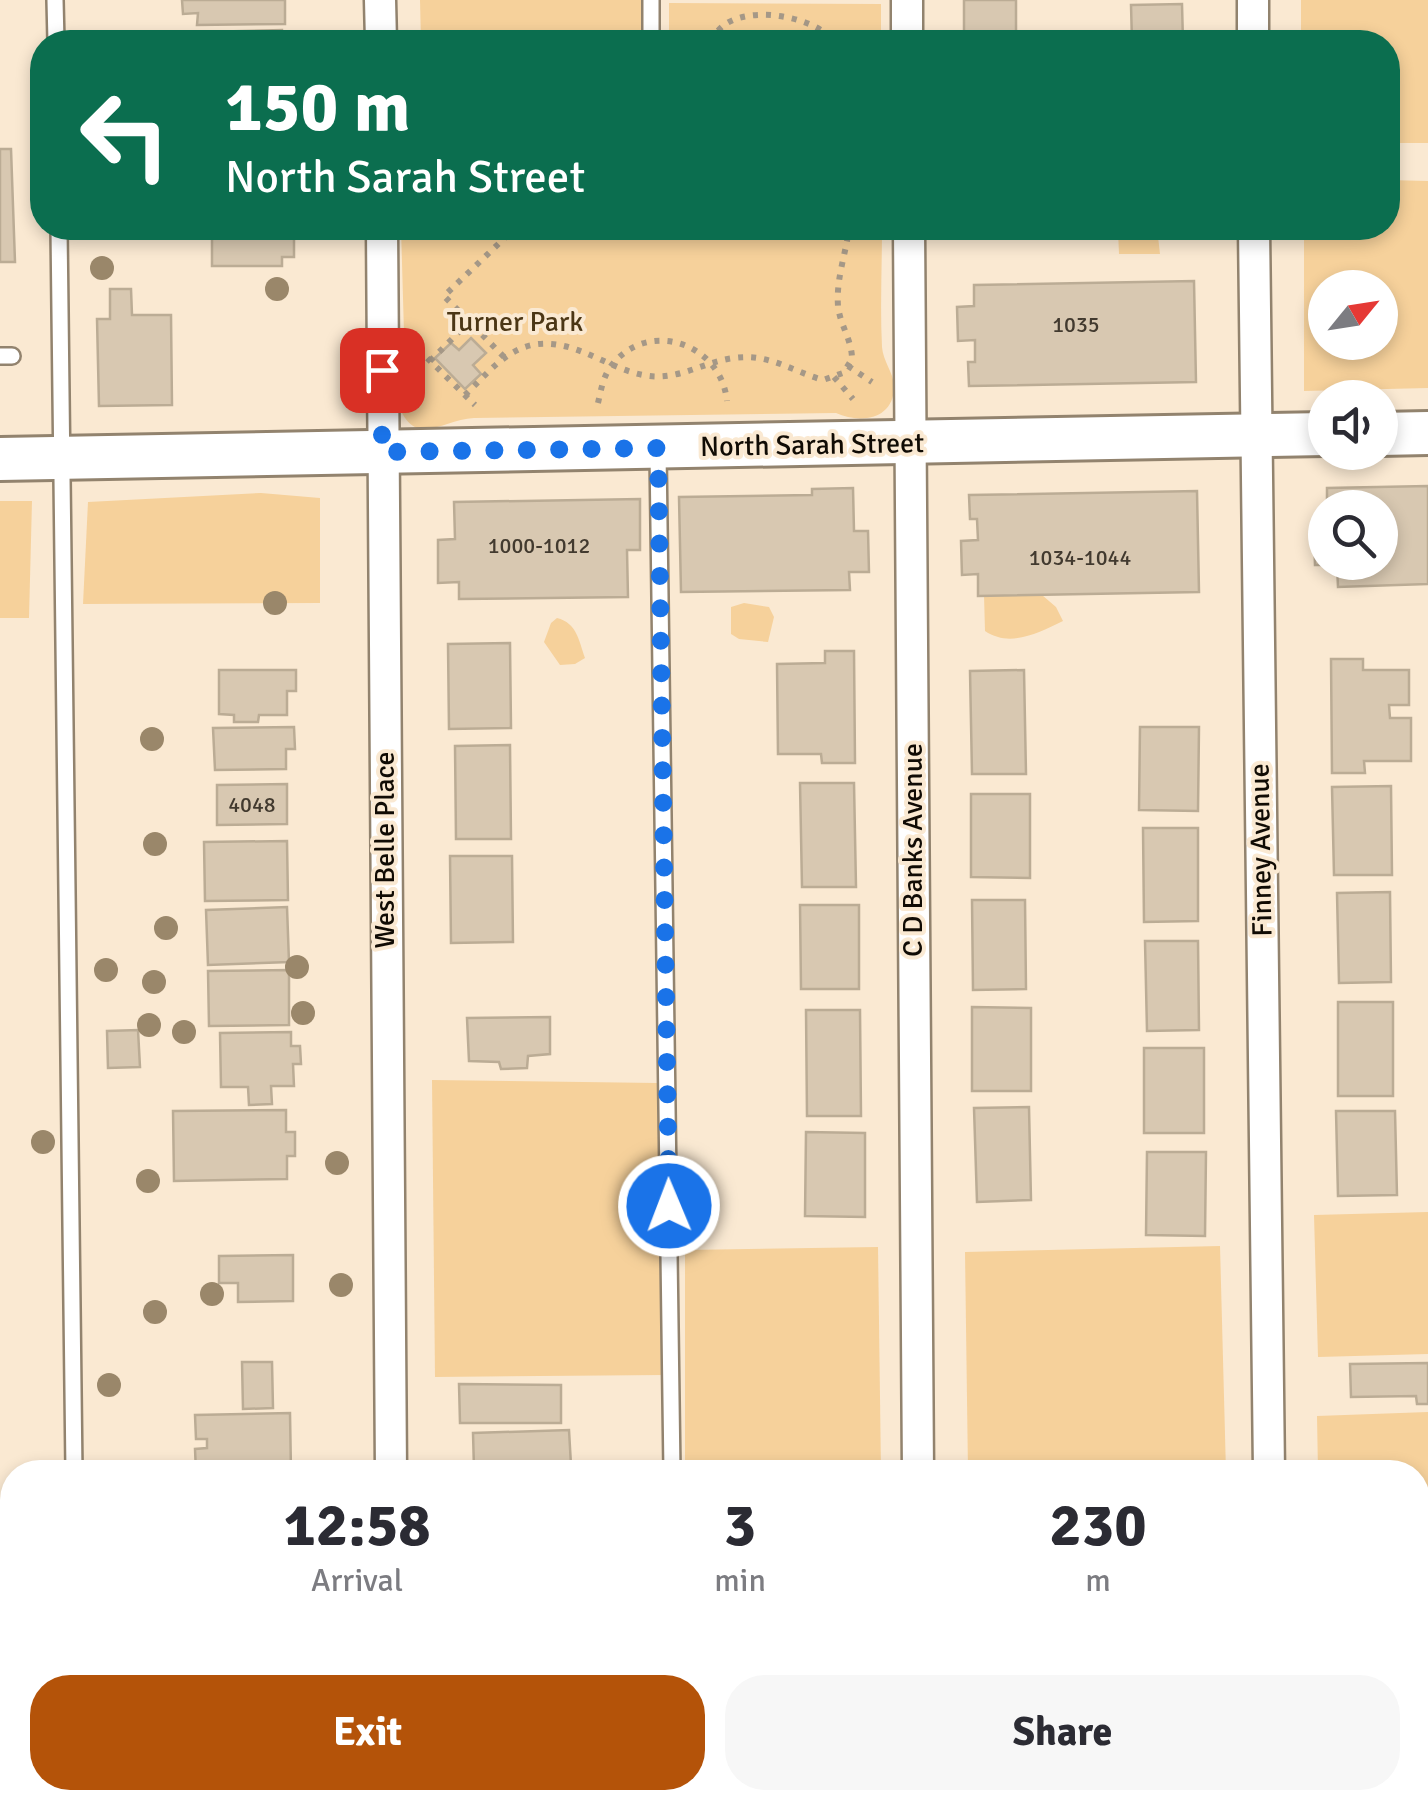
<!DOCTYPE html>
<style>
:root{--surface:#fff;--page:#f7f7f7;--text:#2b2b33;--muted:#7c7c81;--accent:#b45309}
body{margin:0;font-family:Signika,sans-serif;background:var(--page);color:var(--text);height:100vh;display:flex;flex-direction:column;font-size:38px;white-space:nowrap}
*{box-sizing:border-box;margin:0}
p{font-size:32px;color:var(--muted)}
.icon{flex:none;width:55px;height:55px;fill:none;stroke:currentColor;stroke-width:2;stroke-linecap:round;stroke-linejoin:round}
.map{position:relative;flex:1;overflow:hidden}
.sheet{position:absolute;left:0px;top:1460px;width:1430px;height:350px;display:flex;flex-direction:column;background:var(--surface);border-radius:40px 40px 0 0;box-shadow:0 5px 15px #0003}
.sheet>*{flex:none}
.top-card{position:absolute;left:30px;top:30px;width:1370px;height:210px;border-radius:40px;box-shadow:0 5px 15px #0003;background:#0b6e4f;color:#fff;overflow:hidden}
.needle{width:65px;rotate:60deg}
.buttons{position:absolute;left:1308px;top:270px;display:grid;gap:20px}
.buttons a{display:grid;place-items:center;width:90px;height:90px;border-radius:50%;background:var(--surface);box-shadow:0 5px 15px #0003;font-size:50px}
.pin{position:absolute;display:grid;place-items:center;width:85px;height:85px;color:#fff;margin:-42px;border-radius:20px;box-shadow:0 5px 15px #0006}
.me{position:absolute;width:110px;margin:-55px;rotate:359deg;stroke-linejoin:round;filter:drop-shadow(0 0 8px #0008)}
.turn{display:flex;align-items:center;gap:35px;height:210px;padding:0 30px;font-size:45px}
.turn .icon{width:130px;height:130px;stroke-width:2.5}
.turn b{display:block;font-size:70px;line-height:85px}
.eta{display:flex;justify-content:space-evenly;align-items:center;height:170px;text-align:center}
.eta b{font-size:60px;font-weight:700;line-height:70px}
.action{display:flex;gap:20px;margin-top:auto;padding:20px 30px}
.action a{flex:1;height:115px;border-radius:40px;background:var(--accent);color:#fff;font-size:40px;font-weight:700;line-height:115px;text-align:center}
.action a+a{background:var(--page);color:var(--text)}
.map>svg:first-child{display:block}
.green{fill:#f6d19b;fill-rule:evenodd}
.building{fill:#d8c8b1;stroke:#bbac95;stroke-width:2.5}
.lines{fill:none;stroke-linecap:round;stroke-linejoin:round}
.lane-casing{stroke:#92836e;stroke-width:20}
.street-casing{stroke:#92836e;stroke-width:35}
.secondary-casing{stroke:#92836e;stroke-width:48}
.path{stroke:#a59887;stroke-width:6;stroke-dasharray:5 8;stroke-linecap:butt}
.lane{stroke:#fff;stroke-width:15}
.street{stroke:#fff;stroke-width:30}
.secondary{stroke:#fff;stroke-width:42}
.tree{fill:#9a876a}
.route{stroke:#1a73e8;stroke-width:18;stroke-dasharray:0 32.4}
.labels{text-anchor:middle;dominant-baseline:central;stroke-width:8;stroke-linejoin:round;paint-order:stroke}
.number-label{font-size:22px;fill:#423a2f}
.park-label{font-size:28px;fill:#4b3615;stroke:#fae9d2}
.street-label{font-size:28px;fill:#100b04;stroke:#fae9d2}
</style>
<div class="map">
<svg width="1428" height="1810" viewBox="0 0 1428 1810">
<rect width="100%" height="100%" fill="#fae9d2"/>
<g class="green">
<polygon points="420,0 648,0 648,42 421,42"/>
<polygon points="1301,0 1428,0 1428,143 1388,143 1388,42 1301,42"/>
<polygon points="669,3 881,4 881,42 669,42"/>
<path d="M1388,180L1428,181V388L1304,391V228H1388ZM1325,288H1380V342H1325Z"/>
<path d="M401,228H882C882,267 880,308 882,347C883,361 893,372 894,385C895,420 860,424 836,413L474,418C442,419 414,451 397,401L405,368Z"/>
<polygon points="1122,228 1157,228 1160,254 1119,254 1118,231"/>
<polygon points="261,493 320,498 320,603 83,604 88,502"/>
<polygon points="0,501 32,501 29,618 0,618"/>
<path d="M984,595H1042L1056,607L1063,621C1038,633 1010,648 985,631Z"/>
<polygon points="744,603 769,607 774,617 768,642 739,639 731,634 731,607"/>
<path d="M557,618C577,623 579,641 585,658L575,664L560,665L544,642L551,623Z"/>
<polygon points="432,1080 657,1083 665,1375 435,1377"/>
<polygon points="1428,1212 1428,1354 1318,1357 1314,1215"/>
<polygon points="1220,1246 1226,1472 968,1472 965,1252"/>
<polygon points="878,1247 881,1472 685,1472 685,1250"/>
<polygon points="1428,1412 1428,1810 1322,1810 1321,1798 1418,1798 1418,1472 1318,1472 1317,1416"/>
<polygon points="0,1625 12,1625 12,1798 17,1798 0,1808"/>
<rect x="685" y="1798" width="201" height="12"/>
<polygon points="971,1798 1195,1798 1095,1799 1095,1810 971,1810"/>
</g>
<g class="building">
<polygon points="182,0 285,0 285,24 197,25 198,13 183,14"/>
<rect x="964" y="0" width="52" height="39"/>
<polygon points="1182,4 1183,42 1132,42 1131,5"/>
<polygon points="282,30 283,42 200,42 200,32"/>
<polygon points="0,149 11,149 15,262 0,262"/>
<polygon points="212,228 294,229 294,257 282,257 282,266 212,266"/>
<polygon points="1194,281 1196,382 969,386 968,362 975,362 975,340 958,341 957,307 974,306 974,285"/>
<polygon points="110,289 131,289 132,315 171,315 172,405 99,406 97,319 110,319"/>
<polygon points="471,338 486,353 473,365 481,374 465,389 435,358 451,343 459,350"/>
<polygon points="1428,486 1428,584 1338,587 1337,565 1315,565 1314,530 1325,530 1325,562 1380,562 1380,508 1327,508 1327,488"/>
<polygon points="853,488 854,531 868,531 869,572 849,572 850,590 681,592 679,497 812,495 812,489"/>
<polygon points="1197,491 1199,592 978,596 978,574 962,575 961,541 978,540 977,519 970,519 969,495"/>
<polygon points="640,499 640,550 627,550 628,597 459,599 459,582 438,583 438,540 455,539 454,502"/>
<polygon points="510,643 511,728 449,729 448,644"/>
<polygon points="825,651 854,651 855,763 822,763 821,754 778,754 777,664 825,663"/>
<polygon points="1331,659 1363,659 1363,670 1409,670 1409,705 1389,705 1390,718 1411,718 1411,761 1364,761 1365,773 1332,773"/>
<polygon points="219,670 296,670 296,691 287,691 287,715 259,715 258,722 234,722 234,715 219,714"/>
<polygon points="1024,670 1026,774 972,774 970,671"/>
<polygon points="294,727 295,749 286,749 286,769 215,770 213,728"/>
<polygon points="1140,727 1199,727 1198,811 1139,810"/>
<polygon points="510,745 511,839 456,839 455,746"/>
<polygon points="800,783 854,783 856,887 802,887"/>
<polygon points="287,784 287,824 217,825 217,785"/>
<polygon points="1391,786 1392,875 1334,875 1332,787"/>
<polygon points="971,794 1030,794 1030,878 971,877"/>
<polygon points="1143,828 1198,828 1198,921 1144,922"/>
<polygon points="287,841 288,900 205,901 204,842"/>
<polygon points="450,856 512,856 513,942 451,943"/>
<polygon points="1390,892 1391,982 1339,983 1337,893"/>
<polygon points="972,900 1025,900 1026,989 973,990"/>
<polygon points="800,905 859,905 859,989 801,989"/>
<polygon points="287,907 289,962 208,965 206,910"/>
<polygon points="1145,941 1198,941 1199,1030 1147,1031"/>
<polygon points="289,970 289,1025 209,1026 208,971"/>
<rect x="1338" y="1002" width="55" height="94"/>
<polygon points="972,1007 1031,1008 1031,1091 972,1091"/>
<polygon points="806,1010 860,1010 861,1116 807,1116"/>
<polygon points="550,1017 550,1054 528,1056 527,1068 501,1069 499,1062 469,1061 467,1018"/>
<polygon points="138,1030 140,1067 108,1068 107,1031"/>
<polygon points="291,1032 291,1046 300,1046 301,1064 293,1064 294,1086 271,1086 272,1104 249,1105 248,1087 221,1087 220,1033"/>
<rect x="1144" y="1048" width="60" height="85"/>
<polygon points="1029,1107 1031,1200 977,1202 974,1108"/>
<polygon points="286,1110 286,1132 295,1132 295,1156 287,1156 287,1179 174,1181 173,1111"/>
<polygon points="1336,1111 1395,1111 1397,1195 1338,1196"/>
<polygon points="806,1132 865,1133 865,1217 805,1216"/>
<polygon points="1147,1152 1206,1152 1205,1236 1146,1235"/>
<polygon points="293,1255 293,1301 238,1302 238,1283 219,1283 219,1256"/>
<polygon points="242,1362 272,1362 273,1408 243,1409"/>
<polygon points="1428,1363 1428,1404 1417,1404 1416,1396 1351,1397 1350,1364"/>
<polygon points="459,1384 561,1385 561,1423 460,1423"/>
<polygon points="290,1413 291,1472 196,1472 195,1449 207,1448 207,1439 196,1439 195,1415"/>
<polygon points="569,1430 571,1465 474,1469 473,1433"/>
<polygon points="221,1798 280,1798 280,1799 268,1799 268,1810 221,1810"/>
<rect x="474" y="1798" width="40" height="12"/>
<rect x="625" y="1798" width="39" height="12"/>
</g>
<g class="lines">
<g class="lane-casing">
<g id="lane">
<polyline points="55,0 56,42"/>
<polyline points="651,0 651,42"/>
<polyline points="59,228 74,1472"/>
<polyline points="0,356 12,356"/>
<polyline points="658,452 672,1472"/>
<polyline points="677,1798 677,1810"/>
<polyline points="59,1810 65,1798"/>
</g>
</g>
<g class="street-casing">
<g id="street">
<polyline points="380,0 381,42"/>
<polyline points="907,0 907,42"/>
<polyline points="1253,0 1253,42"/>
<polyline points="382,228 391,1472"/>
<polyline points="909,228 918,1472"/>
<polyline points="1254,228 1269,1472"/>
<polyline points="393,1798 393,1810"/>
<polyline points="923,1798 923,1810"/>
<polyline points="1273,1798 1273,1810"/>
</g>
</g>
<g class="secondary-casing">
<g id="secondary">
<polyline points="1380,434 1428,433"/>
<polyline points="0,459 1325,434"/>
</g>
</g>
<g class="path">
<path d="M712,42C724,0 812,12 835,42"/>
<polyline points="418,349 475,405"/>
<polyline points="504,357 444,296 515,228"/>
<polyline points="430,361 469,322"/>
<polyline points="848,366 872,382"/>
<polyline points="834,377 853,399"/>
<path d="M465,395C485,376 504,351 532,345C572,337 606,368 643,375C677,382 702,362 734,358C768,353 792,371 823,380L843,373L852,359C852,340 840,325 838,306C836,278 846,254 849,228"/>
<path d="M598,403C601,390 603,377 611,366C648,318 721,343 727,401"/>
</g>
<use href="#lane" class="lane"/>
<use href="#street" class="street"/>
<use href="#secondary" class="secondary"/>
</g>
<g class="tree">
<circle cx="102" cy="268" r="12"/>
<circle cx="277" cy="289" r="12"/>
<circle cx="275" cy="603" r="12"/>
<circle cx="152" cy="739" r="12"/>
<circle cx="155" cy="844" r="12"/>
<circle cx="166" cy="928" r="12"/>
<circle cx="297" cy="967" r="12"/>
<circle cx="106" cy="970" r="12"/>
<circle cx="154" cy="982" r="12"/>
<circle cx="303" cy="1013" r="12"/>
<circle cx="149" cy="1025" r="12"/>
<circle cx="184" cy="1032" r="12"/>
<circle cx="43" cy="1142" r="12"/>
<circle cx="337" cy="1163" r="12"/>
<circle cx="148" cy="1181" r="12"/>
<circle cx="341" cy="1285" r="12"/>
<circle cx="212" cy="1294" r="12"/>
<circle cx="155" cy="1312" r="12"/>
<circle cx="109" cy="1385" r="12"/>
</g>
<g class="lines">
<polyline class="route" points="382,370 382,452 658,448 669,1206"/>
</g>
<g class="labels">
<g class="number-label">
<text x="1076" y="324">1035</text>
<text x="539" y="545">1000-1012</text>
<text x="1080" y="557">1034-1044</text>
<text x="252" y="804">4048</text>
</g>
<g class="park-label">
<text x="515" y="322">Turner Park</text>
</g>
<g class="street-label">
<text transform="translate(812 445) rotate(-1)">North Sarah Street</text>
<text transform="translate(385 850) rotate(-90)">West Belle Place</text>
<text transform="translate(913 850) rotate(-90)">C D Banks Avenue</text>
<text transform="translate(1261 850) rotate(-91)">Finney Avenue</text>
</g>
</g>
</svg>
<div class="buttons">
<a><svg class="needle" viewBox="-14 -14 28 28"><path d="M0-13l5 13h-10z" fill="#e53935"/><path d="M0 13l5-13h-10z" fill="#7c7c81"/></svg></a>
<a><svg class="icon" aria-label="sound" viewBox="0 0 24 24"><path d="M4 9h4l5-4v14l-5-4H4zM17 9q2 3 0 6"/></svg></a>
<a><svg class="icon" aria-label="search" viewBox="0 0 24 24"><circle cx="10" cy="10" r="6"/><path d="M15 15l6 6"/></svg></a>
</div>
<div class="pin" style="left:382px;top:370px;background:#d93025"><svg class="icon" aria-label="arrive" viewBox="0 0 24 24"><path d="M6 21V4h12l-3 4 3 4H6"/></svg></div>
<svg class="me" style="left:669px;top:1206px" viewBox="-20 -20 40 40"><circle r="17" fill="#1a73e8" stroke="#fff" stroke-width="3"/><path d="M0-11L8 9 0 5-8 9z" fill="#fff"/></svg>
<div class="top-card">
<div class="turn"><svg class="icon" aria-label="left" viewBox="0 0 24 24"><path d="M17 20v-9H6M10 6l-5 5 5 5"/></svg><div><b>150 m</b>North Sarah Street</div></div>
</div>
<section class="sheet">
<div class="eta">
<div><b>12:58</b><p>Arrival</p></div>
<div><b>3</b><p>min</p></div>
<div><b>230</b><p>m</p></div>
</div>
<div class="action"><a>Exit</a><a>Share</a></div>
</section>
</div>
